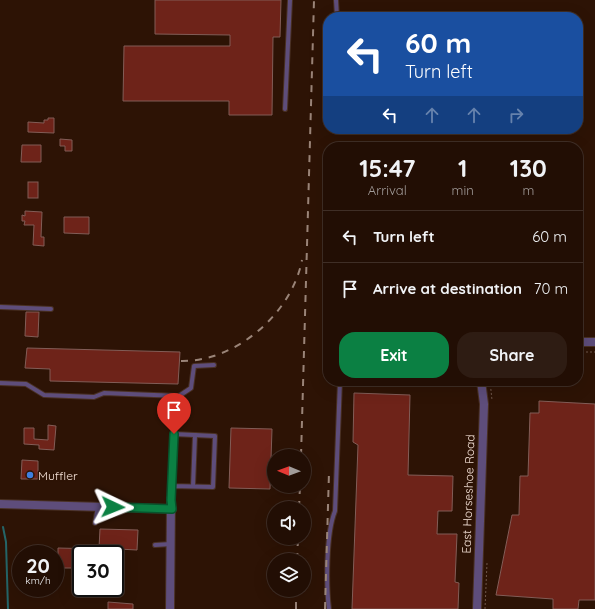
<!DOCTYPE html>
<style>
:root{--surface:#220e04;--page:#2e1c13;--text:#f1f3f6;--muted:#a29c9a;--line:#3f2e26;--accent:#0b8043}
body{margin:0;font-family:Quicksand,sans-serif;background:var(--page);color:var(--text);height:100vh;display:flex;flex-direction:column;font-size:15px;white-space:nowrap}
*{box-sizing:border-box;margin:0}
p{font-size:13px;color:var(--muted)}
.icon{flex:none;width:22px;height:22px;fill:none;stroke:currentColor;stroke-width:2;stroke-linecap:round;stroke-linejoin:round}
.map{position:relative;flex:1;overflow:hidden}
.details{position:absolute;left:323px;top:142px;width:260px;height:244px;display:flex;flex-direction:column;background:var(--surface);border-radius:16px;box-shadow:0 4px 16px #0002,0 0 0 1px var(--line)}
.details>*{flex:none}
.banner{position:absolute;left:323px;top:12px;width:260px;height:122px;border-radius:16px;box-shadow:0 4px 16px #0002,0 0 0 1px var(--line);background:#1a4fa0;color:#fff;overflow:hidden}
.needle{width:26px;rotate:271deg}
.fabs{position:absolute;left:267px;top:449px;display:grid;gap:8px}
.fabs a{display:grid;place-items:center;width:44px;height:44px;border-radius:50%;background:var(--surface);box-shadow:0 4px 16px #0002,0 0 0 1px var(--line);font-size:20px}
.speed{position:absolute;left:12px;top:545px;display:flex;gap:8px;font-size:20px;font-weight:700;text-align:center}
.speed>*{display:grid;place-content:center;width:52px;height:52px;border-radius:50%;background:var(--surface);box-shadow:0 4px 16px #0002,0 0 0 1px var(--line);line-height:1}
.speed small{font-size:10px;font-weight:400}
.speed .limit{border:2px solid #111;border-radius:6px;background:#fff;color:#111}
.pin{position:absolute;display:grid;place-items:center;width:34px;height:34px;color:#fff;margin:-41px -17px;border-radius:50% 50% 50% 0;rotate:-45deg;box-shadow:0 0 4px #0007}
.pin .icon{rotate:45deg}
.me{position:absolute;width:44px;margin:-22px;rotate:92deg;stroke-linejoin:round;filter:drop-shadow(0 0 3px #0008)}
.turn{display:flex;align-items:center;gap:14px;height:84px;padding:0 16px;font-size:18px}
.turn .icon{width:52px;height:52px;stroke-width:2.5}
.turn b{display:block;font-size:28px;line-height:34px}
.lanes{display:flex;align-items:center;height:38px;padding:0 16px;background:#0003;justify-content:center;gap:20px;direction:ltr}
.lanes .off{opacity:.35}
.eta{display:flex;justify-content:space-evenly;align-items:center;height:68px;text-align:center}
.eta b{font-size:24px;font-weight:700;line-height:28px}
.button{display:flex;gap:8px;margin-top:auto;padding:8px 16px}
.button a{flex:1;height:46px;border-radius:16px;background:var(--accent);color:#fff;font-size:16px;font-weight:700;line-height:46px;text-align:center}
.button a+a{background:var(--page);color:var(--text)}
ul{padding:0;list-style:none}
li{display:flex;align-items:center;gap:12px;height:52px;padding:0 16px;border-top:1px solid var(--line)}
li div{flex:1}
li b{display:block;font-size:15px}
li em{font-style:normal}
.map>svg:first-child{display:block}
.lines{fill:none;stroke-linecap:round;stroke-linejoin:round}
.stream{stroke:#246568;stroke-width:2}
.building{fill:#6e2319;stroke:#825d57}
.service-casing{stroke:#493023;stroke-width:6}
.minor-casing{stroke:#493023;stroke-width:10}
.path{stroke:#70584c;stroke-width:1;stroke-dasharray:2 2;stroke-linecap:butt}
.service{stroke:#5e4d7b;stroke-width:4}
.minor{stroke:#5e4d7b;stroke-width:8}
.rail{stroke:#9a8478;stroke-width:2;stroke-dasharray:7 7;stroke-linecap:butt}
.route-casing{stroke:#07532c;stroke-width:10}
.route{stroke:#0b8043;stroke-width:7}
.shop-dot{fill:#3f7fe0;stroke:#2d1305;stroke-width:1.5}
.labels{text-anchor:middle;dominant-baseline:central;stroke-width:3;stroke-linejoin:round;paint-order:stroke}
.poi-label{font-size:12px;fill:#f8e5db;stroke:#2d1305;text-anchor:start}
.street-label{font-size:12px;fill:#f8e5db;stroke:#2d1305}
</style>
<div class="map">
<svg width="595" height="609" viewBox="0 0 595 609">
<rect width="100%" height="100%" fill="#2d1305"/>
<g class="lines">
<polyline class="stream" points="3,527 6,542 8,609"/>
</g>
<g class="building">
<polygon points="155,0 281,0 280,37 273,37 272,115 229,115 229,101 123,101 124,46 230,46 230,35 155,34"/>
<polygon points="48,118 54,118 54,133 28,132 28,122 44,123 44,120 48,120"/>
<polygon points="60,139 72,140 72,151 65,151 65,146 60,146"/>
<polygon points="22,145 41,145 41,162 21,162"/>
<rect x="28" y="182" width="10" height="16"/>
<polygon points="25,211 42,212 41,237 44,237 44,246 33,245 34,225 24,225 25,221 22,221 22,215 25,216"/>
<polygon points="64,217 89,217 89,234 64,233"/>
<polygon points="26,312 39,312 38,337 25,336"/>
<polygon points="27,348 180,352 178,384 50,381 50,369 25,368"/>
<polygon points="354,393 410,395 408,475 453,476 452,511 438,511 437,534 457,534 455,582 459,583 458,609 352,609 358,445 353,442"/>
<polygon points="539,401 595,404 595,600 579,600 578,609 553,609 553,599 496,595 512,515 519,515 520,476 528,476 530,413 539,413"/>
<polygon points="48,425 56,426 54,450 39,449 39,445 24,444 24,428 34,428 34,439 48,440"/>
<polygon points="231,428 272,429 270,489 229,488"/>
<polygon points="22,460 38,461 38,479 21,479"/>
<polygon points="100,529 138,530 137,550 99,548"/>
<polygon points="58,548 99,549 99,554 81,554 81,568 58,568"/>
<polygon points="108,602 133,604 133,609 108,609"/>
</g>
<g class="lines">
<g class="service-casing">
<g id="service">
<polyline points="336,0 337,17"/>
<polyline points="285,109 290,0"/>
<polyline points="0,307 51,309"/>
<polyline points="0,383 26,384 44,395 94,397 104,393 179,396 191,388 194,366 214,365"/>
<polyline points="193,486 195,435"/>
<polyline points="171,499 174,434 215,436 213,487 172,486"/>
<polyline points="95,523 98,507"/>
<polyline points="155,545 171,544"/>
<path d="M329,609C326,585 326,533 335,511L340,381"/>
</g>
</g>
<g class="minor-casing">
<g id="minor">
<polyline points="578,342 595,342"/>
<polyline points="0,504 172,509"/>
<polyline points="170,609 171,499"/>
<polyline points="477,609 484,404 481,381"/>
</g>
</g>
<g class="path">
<polyline points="578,352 595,352"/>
<polyline points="490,381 492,400"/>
<polyline points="485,609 487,563"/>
</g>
<use href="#service" class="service"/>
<use href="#minor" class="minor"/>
<g class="rail">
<path d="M181,361C236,362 292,313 302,260"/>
<polyline points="301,456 314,0"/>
<polyline points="299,508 300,486"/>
<polyline points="297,560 298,538"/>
<polyline points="296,609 296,590"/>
<polyline points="325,609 329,472"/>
</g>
</g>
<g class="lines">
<g class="route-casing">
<polyline id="route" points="113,507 172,509 171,500 174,434"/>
</g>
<use href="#route" class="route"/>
</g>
<circle class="shop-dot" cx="30" cy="475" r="4"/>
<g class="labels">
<g class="poi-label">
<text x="38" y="475">Muffler</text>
</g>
<g class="street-label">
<text transform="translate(468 494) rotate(-88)">East Horseshoe Road</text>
</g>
</g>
</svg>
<div class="fabs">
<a><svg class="needle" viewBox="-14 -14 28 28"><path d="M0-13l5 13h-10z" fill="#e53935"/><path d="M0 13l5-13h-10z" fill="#a29c9a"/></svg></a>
<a><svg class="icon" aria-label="sound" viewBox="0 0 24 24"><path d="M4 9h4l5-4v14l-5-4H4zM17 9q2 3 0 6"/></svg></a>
<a><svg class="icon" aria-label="layers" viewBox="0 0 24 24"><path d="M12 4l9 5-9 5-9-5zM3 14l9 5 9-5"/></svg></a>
</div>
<div class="speed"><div>20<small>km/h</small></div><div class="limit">30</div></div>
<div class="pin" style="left:174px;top:434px;background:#d93025"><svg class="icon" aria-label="arrive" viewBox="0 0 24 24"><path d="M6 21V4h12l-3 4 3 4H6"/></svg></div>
<svg class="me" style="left:113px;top:507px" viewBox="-20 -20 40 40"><path d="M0-17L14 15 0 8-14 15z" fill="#0b8043" stroke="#fff" stroke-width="4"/></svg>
<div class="banner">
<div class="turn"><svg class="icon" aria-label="left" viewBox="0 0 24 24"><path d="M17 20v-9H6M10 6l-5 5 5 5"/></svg><div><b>60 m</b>Turn left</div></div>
<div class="lanes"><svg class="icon" aria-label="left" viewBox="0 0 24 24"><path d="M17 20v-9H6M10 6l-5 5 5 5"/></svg><svg class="icon off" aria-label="ahead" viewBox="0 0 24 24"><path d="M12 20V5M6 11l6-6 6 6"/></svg><svg class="icon off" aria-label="ahead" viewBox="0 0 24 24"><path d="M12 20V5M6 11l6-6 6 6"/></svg><svg class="icon off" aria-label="right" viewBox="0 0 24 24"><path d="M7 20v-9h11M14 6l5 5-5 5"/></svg></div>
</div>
<section class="details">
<div class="eta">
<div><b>15:47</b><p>Arrival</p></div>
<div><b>1</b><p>min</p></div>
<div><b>130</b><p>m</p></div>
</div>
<ul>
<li><svg class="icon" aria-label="left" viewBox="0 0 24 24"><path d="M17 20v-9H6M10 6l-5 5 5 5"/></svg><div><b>Turn left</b></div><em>60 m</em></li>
<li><svg class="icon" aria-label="arrive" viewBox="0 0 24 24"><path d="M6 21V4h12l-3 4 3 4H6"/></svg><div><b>Arrive at destination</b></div><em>70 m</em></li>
</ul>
<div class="button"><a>Exit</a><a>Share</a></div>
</section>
</div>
